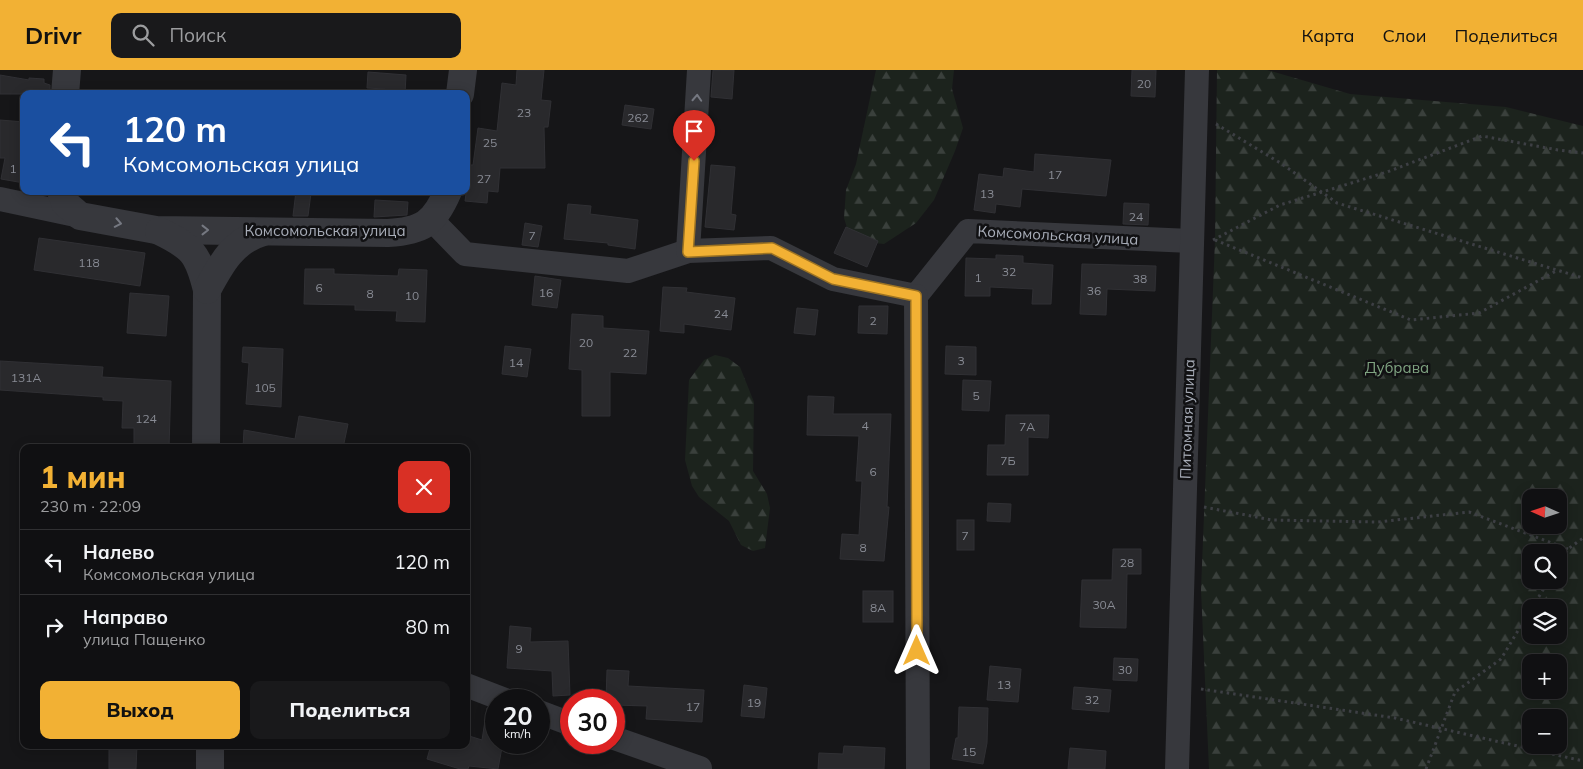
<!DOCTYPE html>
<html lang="ru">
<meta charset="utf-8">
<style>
:root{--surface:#101012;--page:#19191b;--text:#f1f3f6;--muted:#9c9d9f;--line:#303032;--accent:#f2b134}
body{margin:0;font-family:Mulish,sans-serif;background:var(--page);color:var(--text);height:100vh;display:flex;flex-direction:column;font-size:19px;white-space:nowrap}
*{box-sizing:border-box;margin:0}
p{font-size:16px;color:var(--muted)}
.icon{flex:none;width:28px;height:28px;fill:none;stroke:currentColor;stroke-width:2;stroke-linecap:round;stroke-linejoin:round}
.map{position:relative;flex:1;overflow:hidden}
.sheet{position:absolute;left:20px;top:374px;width:450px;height:305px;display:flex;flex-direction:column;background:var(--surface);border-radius:10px;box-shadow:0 2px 12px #0003,0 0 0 1px var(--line)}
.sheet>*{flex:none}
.banner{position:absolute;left:20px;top:20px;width:450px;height:105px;border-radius:10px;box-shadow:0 2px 12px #0003,0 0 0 1px var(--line);background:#1a4fa0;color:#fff;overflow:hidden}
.needle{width:32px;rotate:273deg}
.tools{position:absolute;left:1522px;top:419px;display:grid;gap:10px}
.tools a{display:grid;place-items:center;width:45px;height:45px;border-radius:10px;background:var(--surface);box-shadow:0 2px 12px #0003,0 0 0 1px var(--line);font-size:25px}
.speed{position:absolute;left:485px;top:619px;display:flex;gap:10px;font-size:25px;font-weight:700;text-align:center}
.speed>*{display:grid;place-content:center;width:65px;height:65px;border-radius:50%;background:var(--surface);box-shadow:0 2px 12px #0003,0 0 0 1px var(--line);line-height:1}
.speed small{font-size:12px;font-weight:400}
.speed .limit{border:8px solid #d22;background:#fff;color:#111}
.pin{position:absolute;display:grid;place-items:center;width:42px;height:42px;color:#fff;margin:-51px -21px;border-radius:50% 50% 50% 0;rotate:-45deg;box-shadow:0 0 5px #0007}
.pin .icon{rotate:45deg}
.me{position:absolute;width:55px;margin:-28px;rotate:0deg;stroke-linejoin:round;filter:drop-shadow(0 0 4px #0008)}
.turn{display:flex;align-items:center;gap:18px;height:105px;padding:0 20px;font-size:22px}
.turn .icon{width:65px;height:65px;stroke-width:2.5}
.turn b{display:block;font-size:35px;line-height:42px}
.round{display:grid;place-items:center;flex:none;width:52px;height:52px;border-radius:10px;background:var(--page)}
.headline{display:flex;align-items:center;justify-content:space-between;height:85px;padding:0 20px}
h1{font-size:30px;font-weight:800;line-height:38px;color:var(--accent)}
.button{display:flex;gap:10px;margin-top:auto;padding:10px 20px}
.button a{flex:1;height:58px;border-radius:10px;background:var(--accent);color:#111;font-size:20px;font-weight:800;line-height:58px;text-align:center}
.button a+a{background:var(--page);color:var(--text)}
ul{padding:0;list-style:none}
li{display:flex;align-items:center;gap:15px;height:65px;padding:0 20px;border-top:1px solid var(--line)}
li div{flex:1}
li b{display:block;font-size:19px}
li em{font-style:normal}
header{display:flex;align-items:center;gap:30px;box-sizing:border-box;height:70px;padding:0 25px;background:var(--accent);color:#111}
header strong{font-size:24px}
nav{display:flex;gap:28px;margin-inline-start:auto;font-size:18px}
.search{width:350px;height:45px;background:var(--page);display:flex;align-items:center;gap:12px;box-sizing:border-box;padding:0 18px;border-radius:10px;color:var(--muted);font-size:19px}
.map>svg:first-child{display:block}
.forest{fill:url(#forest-firs);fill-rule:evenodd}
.building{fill:#29292c;stroke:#303034}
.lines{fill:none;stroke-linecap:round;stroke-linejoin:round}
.path{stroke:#3d3f44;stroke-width:3;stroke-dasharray:2.5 4;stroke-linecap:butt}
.minor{stroke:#37383d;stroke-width:24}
.tertiary{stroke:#37383d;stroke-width:28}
.oneway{stroke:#757881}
.route-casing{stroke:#9d7322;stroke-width:12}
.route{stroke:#f2b134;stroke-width:9}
.labels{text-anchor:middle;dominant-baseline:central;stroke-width:5;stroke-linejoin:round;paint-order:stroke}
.number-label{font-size:12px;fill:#888b94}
.street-label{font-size:15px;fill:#a8adb8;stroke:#111113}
.park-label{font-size:15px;fill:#7fa381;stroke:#111113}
</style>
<header>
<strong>Drivr</strong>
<div class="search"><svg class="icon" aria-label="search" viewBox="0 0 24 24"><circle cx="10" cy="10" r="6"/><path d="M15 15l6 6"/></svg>Поиск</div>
<nav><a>Карта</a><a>Слои</a><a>Поделиться</a></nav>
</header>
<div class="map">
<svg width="1583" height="699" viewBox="0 0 1583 699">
<defs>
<pattern id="forest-firs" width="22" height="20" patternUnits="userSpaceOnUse" patternTransform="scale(1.25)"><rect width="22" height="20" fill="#1c231d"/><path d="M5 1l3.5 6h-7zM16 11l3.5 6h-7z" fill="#3a403c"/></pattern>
</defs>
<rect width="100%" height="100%" fill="#161618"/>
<g class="forest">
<polygon points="876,0 954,0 952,19 963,58 955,81 934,130 916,153 884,174 857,171 848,161 844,148 846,120 856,94"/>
<path d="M1217,0H1267L1350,24L1506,37L1583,56V699H1209L1201,520L1215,170ZM1531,428H1559V455H1531ZM1531,482H1559V510H1531ZM1531,538H1559V565H1531ZM1531,592H1559V620H1531ZM1531,648H1559V675H1531Z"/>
<polygon points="715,285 728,288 740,297 754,332 753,401 767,424 770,438 765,478 753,481 741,475 729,451 699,427 692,416 685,390 689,310 704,290"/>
</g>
<g class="building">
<polygon points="517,0 544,0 541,30 551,31 548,57 544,57 545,98 500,98 498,122 488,121 487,133 465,131 470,95 473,95 478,58 497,61 502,13 516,15"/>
<polygon points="713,0 734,0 732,29 711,27"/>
<polygon points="1132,0 1156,0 1155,27 1131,26"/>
<polygon points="368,2 406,5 405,24 385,24 385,19 367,18"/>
<polygon points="0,5 29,10 29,8 44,9 44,13 50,15 50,24 0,24"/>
<polygon points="625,35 654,39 651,59 622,55"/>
<polygon points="0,50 24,52 24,113 1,109 5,88 0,88"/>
<polygon points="1035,84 1111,90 1106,126 1022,119 1020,137 996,134 995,143 974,140 979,104 1003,107 1004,98 1034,102"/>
<polygon points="711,95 735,97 731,144 736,145 734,160 705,157"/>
<polygon points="296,121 311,123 308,146 293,146"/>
<polygon points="375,130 408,132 407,145 374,147"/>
<polygon points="1124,133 1149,134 1148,155 1123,154"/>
<polygon points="568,134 591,136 590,144 638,150 635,179 608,175 608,173 564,169"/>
<polygon points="525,153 542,156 538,177 522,175"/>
<polygon points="846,157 878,171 867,197 834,183"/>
<polygon points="39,168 145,183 140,216 34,200"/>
<polygon points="996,185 1023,186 1023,193 1053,195 1051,234 1032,234 1033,219 990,217 990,226 965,226 966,188 996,189"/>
<polygon points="1082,194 1156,196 1155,221 1107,219 1106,245 1080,244"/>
<polygon points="305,199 334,199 334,204 398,206 399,199 427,200 425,252 396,251 397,241 355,240 355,235 304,234"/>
<polygon points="535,206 561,210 557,238 532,235"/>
<polygon points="663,217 687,218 686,222 735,228 731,260 684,254 684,263 660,261"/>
<polygon points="130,223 169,226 166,266 127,263"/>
<polygon points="859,236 888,236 887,264 858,263"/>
<polygon points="797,238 818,240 815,265 794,263"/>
<polygon points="572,244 603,246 603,258 649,261 646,304 610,302 610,346 582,346 582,300 569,299"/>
<polygon points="505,276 531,279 527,307 502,304"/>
<polygon points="946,276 976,277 976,305 945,304"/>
<polygon points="243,277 283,279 281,337 246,334 249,293 242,292"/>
<polygon points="0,291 103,297 102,307 171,311 169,378 134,378 134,358 122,358 123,331 103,330 103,327 0,320"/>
<polygon points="963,310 991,311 989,341 962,340"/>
<polygon points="808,326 834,327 833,344 891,344 887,437 889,437 884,491 840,489 842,464 859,465 862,411 856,411 859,366 807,365"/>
<polygon points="1006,345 1049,345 1048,368 1028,367 1028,405 987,405 988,375 1005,375"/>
<polygon points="299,346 348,354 343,378 243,378 244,360 295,369"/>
<polygon points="988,433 1011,434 1010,452 987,451"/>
<rect x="957" y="450" width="17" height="30"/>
<polygon points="1113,479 1141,479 1141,504 1127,504 1126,558 1080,557 1082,510 1112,510"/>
<rect x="863" y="521" width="30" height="31"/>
<polygon points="510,556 531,558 530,572 568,571 570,625 553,626 552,601 507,598"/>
<polygon points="1114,588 1138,589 1137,611 1113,610"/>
<polygon points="990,596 1021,599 1018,632 987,630"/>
<polygon points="607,600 629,601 628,616 704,620 702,652 646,649 647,636 614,635 614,630 606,630"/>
<polygon points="744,615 767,618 764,648 741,646"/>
<polygon points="1074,617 1111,620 1109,642 1072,639"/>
<polygon points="959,637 988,638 987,673 983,694 952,689 956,668 958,668"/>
<polygon points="487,638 496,641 496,672 503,672 498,699 469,696 468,699 460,699 427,689 431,675 466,675 466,665 482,670"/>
<polygon points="109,675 137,675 136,699 109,699"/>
<polygon points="844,676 885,678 884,699 818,699 819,683 843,684"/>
<polygon points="1070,678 1106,681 1105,699 1068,699"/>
</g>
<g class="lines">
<g class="path">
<polyline points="1216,54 1282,94 1337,133 1583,208"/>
<polyline points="1213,170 1280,135 1387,102 1482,66 1558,80 1583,83"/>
<polyline points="1215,170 1411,250 1479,243 1556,201"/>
<polyline points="1204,437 1272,450 1378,452 1469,442 1568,479"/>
<polyline points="1559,494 1568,479 1583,468"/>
<polyline points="1532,538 1549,510"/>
<polyline points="1201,619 1395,648 1583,691"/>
<polyline points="1426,699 1455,622 1501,589 1531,539"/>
</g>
<g class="minor">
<polyline points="0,129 80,146"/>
<polyline points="432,150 465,184 628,201 688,181 771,178 833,209 916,226 968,161 1191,171"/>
<polyline points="688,181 699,0"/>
<polyline points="916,226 918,699"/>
<polyline points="466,615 505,630"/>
<polyline points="539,642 571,654"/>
<polyline points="614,668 700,698"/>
<polyline points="1177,699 1197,0"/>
</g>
<g class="tertiary">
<polyline points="65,24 67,0"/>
<polyline points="460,24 463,0"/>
<path d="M61,121L65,133L80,146L156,160L388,163C422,161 434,154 448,121"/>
<path d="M159,161C192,177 198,183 207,220L206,378"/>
<path d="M207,220C221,194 233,171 263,162"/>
<polyline points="210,675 210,699"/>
</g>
</g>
<defs><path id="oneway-chevron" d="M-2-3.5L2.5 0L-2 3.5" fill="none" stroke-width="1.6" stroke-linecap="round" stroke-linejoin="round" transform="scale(1.25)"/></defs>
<g class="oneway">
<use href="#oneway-chevron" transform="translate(697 28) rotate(-87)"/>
<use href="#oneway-chevron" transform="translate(118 153) rotate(11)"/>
<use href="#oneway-chevron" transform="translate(205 160)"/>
</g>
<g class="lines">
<g class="route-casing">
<polyline id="route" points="694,91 688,182 772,178 833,209 916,226 917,581"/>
</g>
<use href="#route" class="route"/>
</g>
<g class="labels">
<g class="number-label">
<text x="1144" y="13">20</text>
<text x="524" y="42">23</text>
<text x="638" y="47">262</text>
<text x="490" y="72">25</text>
<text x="13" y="98">1</text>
<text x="1055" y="104">17</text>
<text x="484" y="108">27</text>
<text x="987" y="123">13</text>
<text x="1136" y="146">24</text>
<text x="532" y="165">7</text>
<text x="89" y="192">118</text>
<text x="1009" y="201">32</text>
<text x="978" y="207">1</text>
<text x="1140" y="208">38</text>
<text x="319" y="217">6</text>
<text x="1094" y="220">36</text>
<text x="546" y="222">16</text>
<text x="370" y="223">8</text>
<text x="412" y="225">10</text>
<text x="721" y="243">24</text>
<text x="873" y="250">2</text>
<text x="586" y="272">20</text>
<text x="630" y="282">22</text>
<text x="961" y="290">3</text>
<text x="516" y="292">14</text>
<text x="26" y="307">131А</text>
<text x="265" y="317">105</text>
<text x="976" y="325">5</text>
<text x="146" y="348">124</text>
<text x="865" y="355">4</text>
<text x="1027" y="356">7А</text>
<text x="1008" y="390">7Б</text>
<text x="873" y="401">6</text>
<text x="965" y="465">7</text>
<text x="863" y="477">8</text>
<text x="1127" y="492">28</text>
<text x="1104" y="534">30А</text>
<text x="878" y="537">8А</text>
<text x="519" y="578">9</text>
<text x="1125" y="599">30</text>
<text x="1004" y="614">13</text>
<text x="1092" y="629">32</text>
<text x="754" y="632">19</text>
<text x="693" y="636">17</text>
<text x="969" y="681">15</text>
</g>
<g class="street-label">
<text x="325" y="160">Комсомольская улица</text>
<text transform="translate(1058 165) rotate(3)">Комсомольская улица</text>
<text transform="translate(1187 349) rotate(-88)">Питомная улица</text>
</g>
<g class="park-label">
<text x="1397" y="297">Дубрава</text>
</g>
</g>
</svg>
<div class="tools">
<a><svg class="needle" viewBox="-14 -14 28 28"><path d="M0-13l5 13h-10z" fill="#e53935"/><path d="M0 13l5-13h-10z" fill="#9c9d9f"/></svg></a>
<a><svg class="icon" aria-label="search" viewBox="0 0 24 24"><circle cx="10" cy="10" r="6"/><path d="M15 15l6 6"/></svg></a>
<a><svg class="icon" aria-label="layers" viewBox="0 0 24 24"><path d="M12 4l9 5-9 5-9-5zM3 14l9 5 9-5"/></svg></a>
<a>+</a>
<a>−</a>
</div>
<div class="speed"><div>20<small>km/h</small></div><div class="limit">30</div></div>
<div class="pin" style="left:694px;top:91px;background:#d93025"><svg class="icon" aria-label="arrive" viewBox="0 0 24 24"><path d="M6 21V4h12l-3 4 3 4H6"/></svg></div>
<svg class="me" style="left:917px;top:581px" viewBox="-20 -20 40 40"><path d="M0-17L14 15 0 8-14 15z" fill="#f2b134" stroke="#fff" stroke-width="4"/></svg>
<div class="banner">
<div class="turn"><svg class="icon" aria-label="left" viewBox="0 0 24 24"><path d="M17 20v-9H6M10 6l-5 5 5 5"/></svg><div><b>120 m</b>Комсомольская улица</div></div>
</div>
<section class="sheet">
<div class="headline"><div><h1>1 мин</h1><p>230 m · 22:09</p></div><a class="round" style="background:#d93025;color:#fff"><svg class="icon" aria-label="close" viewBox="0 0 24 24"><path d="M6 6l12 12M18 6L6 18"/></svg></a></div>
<ul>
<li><svg class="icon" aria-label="left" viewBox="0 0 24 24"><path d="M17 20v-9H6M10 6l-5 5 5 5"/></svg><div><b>Налево</b><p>Комсомольская улица</p></div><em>120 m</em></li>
<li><svg class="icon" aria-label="right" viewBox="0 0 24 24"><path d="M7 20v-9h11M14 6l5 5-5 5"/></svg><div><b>Направо</b><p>улица Пащенко</p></div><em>80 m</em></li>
</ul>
<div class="button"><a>Выход</a><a>Поделиться</a></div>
</section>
</div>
